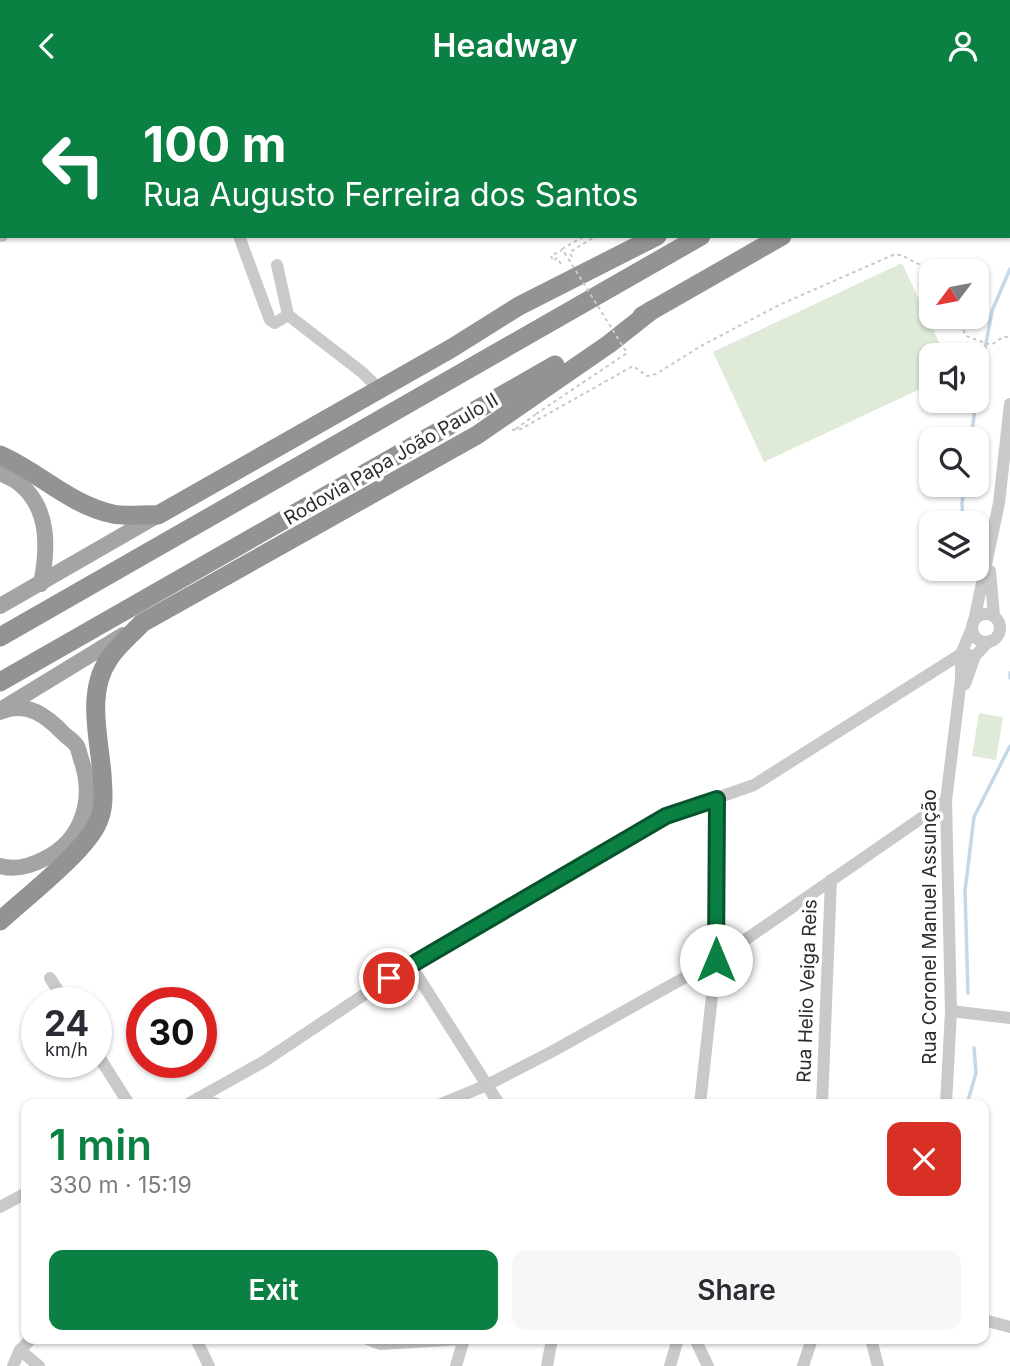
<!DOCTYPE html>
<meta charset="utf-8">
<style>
:root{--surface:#fff;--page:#f7f7f7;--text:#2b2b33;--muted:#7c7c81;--accent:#0b8043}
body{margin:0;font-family:Inter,sans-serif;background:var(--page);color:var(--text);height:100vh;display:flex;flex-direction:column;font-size:26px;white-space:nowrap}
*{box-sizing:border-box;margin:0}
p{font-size:23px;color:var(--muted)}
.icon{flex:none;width:38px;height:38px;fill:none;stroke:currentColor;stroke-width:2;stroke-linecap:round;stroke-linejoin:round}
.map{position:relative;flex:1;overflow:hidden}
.details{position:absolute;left:21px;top:1008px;width:968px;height:245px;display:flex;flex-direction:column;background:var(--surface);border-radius:14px;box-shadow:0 2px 5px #0004}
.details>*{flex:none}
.hud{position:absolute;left:0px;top:0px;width:1012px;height:147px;box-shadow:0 2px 5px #0004;background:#0b8043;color:#fff;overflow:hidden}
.needle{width:46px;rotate:238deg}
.controls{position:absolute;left:919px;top:168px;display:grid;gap:14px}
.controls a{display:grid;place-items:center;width:70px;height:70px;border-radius:14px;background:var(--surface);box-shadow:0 2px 5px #0004;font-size:35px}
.speed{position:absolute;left:21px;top:896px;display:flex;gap:14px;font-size:35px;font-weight:700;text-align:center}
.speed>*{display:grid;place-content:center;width:91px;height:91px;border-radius:50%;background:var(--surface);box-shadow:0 2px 5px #0004;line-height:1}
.speed small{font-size:18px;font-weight:400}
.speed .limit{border:10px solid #d22;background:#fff;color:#111}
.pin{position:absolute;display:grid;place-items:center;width:60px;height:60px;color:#fff;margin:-30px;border:4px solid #fff;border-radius:50%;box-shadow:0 2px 7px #0007}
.me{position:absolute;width:77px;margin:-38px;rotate:0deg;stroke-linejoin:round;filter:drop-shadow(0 0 5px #0008)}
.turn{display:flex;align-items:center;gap:24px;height:147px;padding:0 28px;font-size:32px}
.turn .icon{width:91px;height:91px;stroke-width:2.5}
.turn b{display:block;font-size:49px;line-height:60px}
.round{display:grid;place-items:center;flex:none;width:74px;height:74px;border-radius:14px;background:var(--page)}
.head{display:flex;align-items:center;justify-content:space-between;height:119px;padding:0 28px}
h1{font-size:42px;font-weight:600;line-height:52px;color:var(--accent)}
.button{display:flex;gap:14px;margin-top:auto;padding:14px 28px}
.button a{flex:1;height:80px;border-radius:14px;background:var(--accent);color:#fff;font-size:28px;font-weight:600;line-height:80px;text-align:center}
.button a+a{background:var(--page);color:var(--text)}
header{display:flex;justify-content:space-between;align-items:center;height:91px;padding:0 28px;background:var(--accent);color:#fff;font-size:32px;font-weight:600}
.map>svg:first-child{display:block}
.green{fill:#e0ead9}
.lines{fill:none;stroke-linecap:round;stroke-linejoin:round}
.stream{stroke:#c5d8ea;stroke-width:3.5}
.path{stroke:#c9c9c9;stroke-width:2;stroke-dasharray:3.5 3.5;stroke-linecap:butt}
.minor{stroke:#c9c9c9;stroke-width:12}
.major{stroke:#a4a4a4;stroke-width:16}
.highway{stroke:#939393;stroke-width:19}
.path-bridge{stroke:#c9c9c9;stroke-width:2;stroke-dasharray:3.5 3.5;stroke-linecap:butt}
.route-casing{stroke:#07532c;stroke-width:18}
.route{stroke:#0b8043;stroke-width:12}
.labels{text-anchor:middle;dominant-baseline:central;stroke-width:7;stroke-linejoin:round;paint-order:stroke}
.street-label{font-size:19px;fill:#2c2c2c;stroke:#fff}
</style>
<header><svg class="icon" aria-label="back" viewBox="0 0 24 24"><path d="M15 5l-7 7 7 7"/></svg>Headway<svg class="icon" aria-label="person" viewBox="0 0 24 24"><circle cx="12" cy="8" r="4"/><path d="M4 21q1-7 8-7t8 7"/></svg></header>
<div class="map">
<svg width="1010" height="1275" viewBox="0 0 1010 1275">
<rect width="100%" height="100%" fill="#fff"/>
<g class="green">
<polygon points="467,0 773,0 472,2"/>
<polygon points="902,172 945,264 931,264 931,293 764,371 713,261"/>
<polygon points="979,622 1003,626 996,669 972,665"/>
</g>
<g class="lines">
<g class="stream">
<polyline points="976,306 992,220 1010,178"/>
<polyline points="971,348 976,310"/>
<polyline points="963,432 962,413 964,394"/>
<polyline points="1010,582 1010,587"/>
<polyline points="968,902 965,800 974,726 1010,655"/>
<polyline points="967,1013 976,982 974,957"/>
</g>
<g class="path">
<polyline points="566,164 562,158 585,145"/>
<polyline points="572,166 570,161 596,145"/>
<polyline points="561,173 557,167 553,170 551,165 562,159"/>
<polyline points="958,226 966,245 991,254 1003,246 1010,246"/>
<polyline points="516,338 536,323"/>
<polyline points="512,339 521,338 633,275 647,285 656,283 701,255 779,214 893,164 901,164 932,180"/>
</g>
<g class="minor">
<polyline points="132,0 132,2"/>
<polyline points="444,0 453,2"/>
<polyline points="182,2 189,0"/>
<polyline points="273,2 278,0"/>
<polyline points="889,2 892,0"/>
<polyline points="0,42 2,42"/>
<polyline points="0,145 2,145"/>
<polyline points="239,145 270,229 275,232 288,224"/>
<polyline points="277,174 288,224 363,282 379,298"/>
<polyline points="990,480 994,525"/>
<circle cx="986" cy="537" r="14"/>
<polyline points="974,530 999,412 1010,313"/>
<polyline points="965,593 975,565 989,550"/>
<polyline points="410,873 499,1013"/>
<polyline points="50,887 66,912"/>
<polyline points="951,920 1010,927"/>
<polyline points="96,961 129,1013"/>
<polyline points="198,1007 217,1013"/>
<polyline points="188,1013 263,971 410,873 665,725 754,694 961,563 975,565"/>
<polyline points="441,1013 487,994 553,960 716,869 946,710"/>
<polyline points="700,1013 716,869 717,708"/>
<polyline points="822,1013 831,789"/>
<polyline points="946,1013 951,920 946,710 961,588 961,563 972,537"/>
<polyline points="0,1116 26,1102"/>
<polyline points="984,1229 1010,1236"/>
<polyline points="196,1248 209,1275"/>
<polyline points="367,1248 380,1253 464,1248"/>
<polyline points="695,1248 708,1275"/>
<polyline points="871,1248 878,1275"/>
<polyline points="20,1259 39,1275"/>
<polyline points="13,1275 20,1259 31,1248"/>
<polyline points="456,1275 464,1248"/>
<polyline points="547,1275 552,1248"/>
<polyline points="670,1275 678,1248"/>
<polyline points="803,1275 812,1248"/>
</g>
<g class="major">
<path d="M0,382C6,385 14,388 20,393C50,418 48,458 41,493"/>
<polyline points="0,515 158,424"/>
<polyline points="5,616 123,544"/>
<path d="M0,621C27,609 47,625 65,644C69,647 74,651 77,655C79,659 80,666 82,671C94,708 83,748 46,767C31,775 16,780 0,775"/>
</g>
<g class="highway">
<polyline points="951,2 953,0"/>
<polyline points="642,225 782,145"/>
<path d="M0,364C39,381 70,414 113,423C127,426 144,423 158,424L452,257L519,215L657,145"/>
<polyline points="0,546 701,145"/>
<polyline points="0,591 555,274"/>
<path d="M0,830C25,807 86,760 98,731C105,716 103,700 102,683C99,646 86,601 109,568C117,555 131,544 142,532L477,344L609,253L652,219"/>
</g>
<polyline class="path-bridge" points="536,323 627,262 566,164"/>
</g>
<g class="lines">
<g class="route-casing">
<polyline id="route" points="389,887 666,725 717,708 716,869"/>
</g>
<use href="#route" class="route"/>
</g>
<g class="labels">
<g class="street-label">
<text transform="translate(391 368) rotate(-30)">Rodovia Papa João Paulo II</text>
<text transform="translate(929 836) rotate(-90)">Rua Coronel Manuel Assunção</text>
<text transform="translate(807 900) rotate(-88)">Rua Helio Veiga Reis</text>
</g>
</g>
</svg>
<div class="controls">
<a><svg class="needle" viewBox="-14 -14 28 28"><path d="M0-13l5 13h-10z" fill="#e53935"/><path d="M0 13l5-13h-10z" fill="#7c7c81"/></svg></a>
<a><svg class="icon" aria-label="sound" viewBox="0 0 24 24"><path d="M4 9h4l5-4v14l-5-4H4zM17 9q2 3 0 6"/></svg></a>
<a><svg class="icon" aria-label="search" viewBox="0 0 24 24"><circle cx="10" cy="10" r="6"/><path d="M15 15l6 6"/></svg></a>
<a><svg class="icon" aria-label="layers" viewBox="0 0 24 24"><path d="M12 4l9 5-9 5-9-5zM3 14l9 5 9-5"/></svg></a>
</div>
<div class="speed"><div>24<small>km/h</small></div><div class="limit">30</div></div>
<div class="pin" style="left:389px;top:887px;background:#d93025"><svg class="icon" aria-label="arrive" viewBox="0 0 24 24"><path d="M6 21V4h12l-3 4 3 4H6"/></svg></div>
<svg class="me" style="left:716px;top:869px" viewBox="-20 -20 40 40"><circle r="19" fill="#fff"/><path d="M0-13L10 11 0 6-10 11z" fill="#0b8043"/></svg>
<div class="hud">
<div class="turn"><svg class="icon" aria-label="left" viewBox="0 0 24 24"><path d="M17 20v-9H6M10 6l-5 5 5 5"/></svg><div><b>100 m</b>Rua Augusto Ferreira dos Santos</div></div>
</div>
<section class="details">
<div class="head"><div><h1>1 min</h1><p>330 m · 15:19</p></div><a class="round" style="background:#d93025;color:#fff"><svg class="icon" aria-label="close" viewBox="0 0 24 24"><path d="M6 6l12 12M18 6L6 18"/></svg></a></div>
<div class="button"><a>Exit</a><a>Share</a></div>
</section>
</div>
